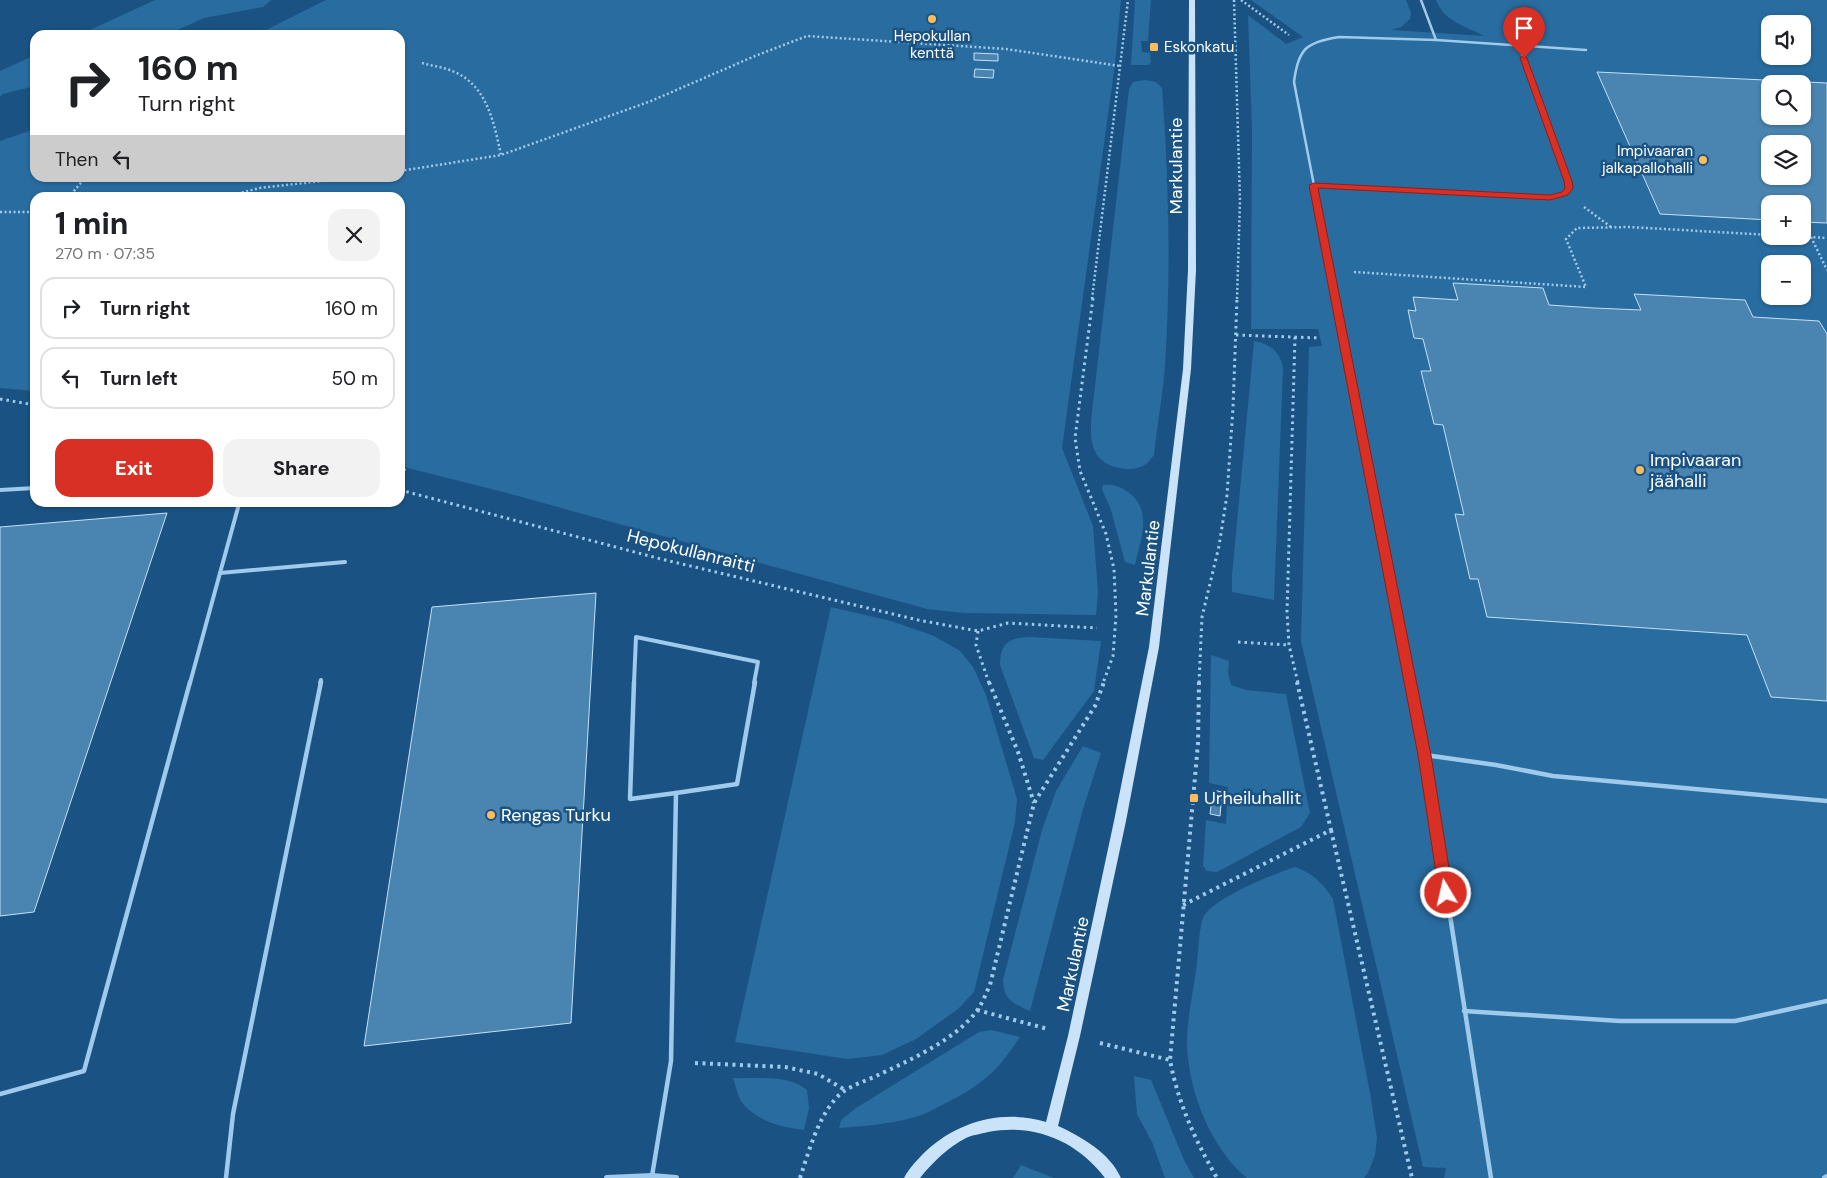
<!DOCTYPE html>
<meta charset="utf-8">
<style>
:root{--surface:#fff;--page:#f2f2f2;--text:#202124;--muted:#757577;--line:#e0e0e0;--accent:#d93025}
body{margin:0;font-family:"DM Sans",sans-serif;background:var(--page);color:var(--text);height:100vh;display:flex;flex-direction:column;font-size:19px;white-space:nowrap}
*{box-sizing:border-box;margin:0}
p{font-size:16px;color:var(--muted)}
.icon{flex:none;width:28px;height:28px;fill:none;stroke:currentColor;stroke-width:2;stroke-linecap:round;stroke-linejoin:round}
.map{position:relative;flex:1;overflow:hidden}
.side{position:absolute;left:30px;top:192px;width:375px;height:315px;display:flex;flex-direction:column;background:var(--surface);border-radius:15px;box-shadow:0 1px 4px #0004}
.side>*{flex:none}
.hud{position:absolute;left:30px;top:30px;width:375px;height:152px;border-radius:15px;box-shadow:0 1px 4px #0004;background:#fff;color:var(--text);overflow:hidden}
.buttons{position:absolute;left:1761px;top:15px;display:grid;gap:10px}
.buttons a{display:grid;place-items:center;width:50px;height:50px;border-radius:10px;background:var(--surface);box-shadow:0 1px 4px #0004;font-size:25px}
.pin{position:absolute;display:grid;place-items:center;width:42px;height:42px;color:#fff;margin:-51px -21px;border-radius:50% 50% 50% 0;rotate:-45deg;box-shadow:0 0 5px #0007}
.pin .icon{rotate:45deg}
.me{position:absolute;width:55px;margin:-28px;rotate:351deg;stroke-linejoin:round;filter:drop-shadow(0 0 4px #0008)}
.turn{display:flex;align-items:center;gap:18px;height:105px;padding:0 25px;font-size:22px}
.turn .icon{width:65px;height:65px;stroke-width:2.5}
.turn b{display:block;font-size:35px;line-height:42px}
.then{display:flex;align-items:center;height:48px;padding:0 25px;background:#0003;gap:10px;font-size:19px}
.round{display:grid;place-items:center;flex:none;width:52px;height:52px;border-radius:15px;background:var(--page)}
.summary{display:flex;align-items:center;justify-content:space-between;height:85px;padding:0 25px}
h1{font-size:30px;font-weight:800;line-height:38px}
.cta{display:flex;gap:10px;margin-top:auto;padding:10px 25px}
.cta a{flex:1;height:58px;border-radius:15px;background:var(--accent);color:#fff;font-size:20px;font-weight:800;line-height:58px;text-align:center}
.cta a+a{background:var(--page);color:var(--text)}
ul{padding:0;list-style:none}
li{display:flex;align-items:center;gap:15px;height:62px;margin:0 10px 8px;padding:0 15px;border:2px solid var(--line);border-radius:15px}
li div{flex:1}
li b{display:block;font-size:19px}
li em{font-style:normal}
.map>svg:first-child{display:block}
.green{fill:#296ca0;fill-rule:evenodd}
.building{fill:#4a84b0;stroke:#c4e1f8;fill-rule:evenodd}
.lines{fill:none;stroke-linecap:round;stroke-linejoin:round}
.path-far2{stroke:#9fcaeb;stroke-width:2.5;stroke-dasharray:2 2.5;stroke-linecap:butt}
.path-far1{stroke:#9fcaeb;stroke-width:3;stroke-dasharray:2.5 4;stroke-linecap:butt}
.path{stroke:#9fcaeb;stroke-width:4;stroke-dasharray:3 4.5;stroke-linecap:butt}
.lane-far2{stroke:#9fcaeb;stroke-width:2.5}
.lane-far1{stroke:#9fcaeb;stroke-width:4}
.lane{stroke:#9fcaeb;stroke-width:4.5}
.street{stroke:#9fcaeb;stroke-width:6}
.secondary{fill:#cbe3f8;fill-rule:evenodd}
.route{fill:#d93025;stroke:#8d1f18}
.poi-dot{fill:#febd5a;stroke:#1a5383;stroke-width:2}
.labels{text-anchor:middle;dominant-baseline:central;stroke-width:5;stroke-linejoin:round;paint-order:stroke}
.far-poi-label{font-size:15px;fill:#fff;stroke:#1a5383}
.street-label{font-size:18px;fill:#fff;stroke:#1a5383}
.poi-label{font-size:18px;fill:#fff;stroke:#1a5383;text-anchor:start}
</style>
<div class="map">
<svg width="1827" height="1178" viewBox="0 0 1827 1178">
<rect width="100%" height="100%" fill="#1a5383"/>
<g class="green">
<polygon points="155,0 271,0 263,7 204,18 166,35 79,35"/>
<polygon points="326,0 1121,0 1115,64 1062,448 1093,526 1098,593 1096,615 964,613 927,609 507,493 400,466 400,198 35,198 35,391 0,388 0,141 35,129 35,178 400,178 400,35 256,35"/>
<polygon points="1135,0 1151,0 1148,41 1141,41 1142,52 1150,53 1151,62 1148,65 1131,65"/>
<path d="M1251,0H1406L1411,13L1410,19L1401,27L1391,30L1484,36C1467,26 1445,23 1436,0H1827V1178H1444L1446,1168L1423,1167L1301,641L1309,347L1322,346L1318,329H1251L1252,129L1248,15L1286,44L1303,37ZM1770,24H1802V56H1770ZM1770,84H1802V116H1770ZM1770,144H1802V176H1770ZM1770,204H1802V236H1770ZM1770,264H1802V296H1770Z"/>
<polygon points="35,55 35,86 3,94 0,97 0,71"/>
<path d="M1145,80L1156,82L1162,88C1169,180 1171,273 1165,365C1163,395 1157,425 1154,455C1151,458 1149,462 1146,464C1133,474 1105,468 1097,455C1090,444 1091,433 1091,421L1129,89L1133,82Z"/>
<path d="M1254,341C1270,344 1280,351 1283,368L1274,600L1232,592V576Z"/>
<path d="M1103,485C1111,484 1119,486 1125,490C1154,508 1141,538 1135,565L1125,562L1111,510L1102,489Z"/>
<polygon points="831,607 891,621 934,636 960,651 973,667 986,695 1017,799 1015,822 974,992 958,1009 916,1039 882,1055 847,1059 735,1042"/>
<path d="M1030,637L1101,641L1094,691L1043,760L1034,758L1000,665C1000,642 1010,638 1030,637Z"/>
<polygon points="1211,655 1229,661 1228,673 1231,685 1246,690 1286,694 1310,813 1301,827 1217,872 1207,871 1203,866 1206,820 1226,824 1228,787 1209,783"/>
<path d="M1083,746L1101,753L1083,809L1030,1011C1013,1003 1004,1001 1003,980L1042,830L1056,791Z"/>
<path d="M1295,867C1312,873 1323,883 1333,899L1370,1093L1377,1138L1375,1155L1368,1173L1364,1178H1247C1211,1149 1189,1092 1187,1046C1186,1026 1193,992 1196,971C1198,959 1199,927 1203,918C1212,898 1274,874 1295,867Z"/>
<path d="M991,1030L1020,1037C996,1074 979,1087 940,1106C932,1110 924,1115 915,1117C891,1124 864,1126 839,1128L841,1120L856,1108L979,1032Z"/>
<polygon points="1134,1076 1151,1080 1184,1160 1194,1178 1165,1178 1152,1142 1137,1114"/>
<path d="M733,1078C756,1079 788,1074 807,1090L809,1108L804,1130C782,1128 758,1121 743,1104C738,1098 736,1086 733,1078Z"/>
<polygon points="1021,1165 1054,1178 1013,1178"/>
</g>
<g class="building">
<polygon points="974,53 998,54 998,61 974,60"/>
<polygon points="975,69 994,70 993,78 974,77"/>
<path d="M1597,72L1827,83V223L1802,222V204H1770V220L1660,214ZM1770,84H1802V116H1770ZM1770,144H1802V176H1770Z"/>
<polygon points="1453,283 1543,288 1549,305 1594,308 1641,310 1634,294 1745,300 1753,317 1819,321 1827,334 1827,701 1771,697 1747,635 1487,617 1478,579 1470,579 1455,514 1464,515 1443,425 1434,424 1421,371 1431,371 1423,339 1414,338 1408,310 1416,311 1413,297 1458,300"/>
<polygon points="167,513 34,912 0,916 0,527"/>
<polygon points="596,593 571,1023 364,1046 432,607"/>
<polygon points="1213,790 1222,792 1220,816 1210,814"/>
</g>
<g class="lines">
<g class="path-far2">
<polyline points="1234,0 1240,200 1237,299"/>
<polyline points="1241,0 1289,35"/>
<path d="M422,63C432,66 443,67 452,71C487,84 494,123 501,155"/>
<polyline points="400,171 501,155 651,101 755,56 807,36 1006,49 1120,66"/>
<polyline points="68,198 85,178"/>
<polyline points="220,198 260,188 348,178"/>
<polyline points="1584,207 1611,227"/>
<polyline points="0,212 35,212"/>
<polyline points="1791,236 1827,238"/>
<polyline points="1811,237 1827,270"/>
<polyline points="1354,272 1586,287 1566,239 1577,228 1629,227 1770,235"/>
<polyline points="1092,299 1128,0"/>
</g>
<g class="path-far1">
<polyline points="1093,298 1075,438 1080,471 1106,534 1114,569 1116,615 1113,656 1103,683"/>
<polyline points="1236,335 1320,338"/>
<polyline points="1295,337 1287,612 1289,645 1298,683"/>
<polyline points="0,399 35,405"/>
<polyline points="400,476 406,467"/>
<polyline points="400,490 661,559 918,620 978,631 1008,623 1097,628"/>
<polyline points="978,631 976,645 989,683"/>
<polyline points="1238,642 1289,645"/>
<polyline points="1199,683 1202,617 1219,546 1227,495 1233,408 1237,298"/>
</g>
<g class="path">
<polyline points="989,682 1018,752 1034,803"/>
<path d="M1199,682L1198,743L1170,1060C1178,1103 1195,1140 1217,1178"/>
<polyline points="1331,830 1412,1178"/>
<polyline points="1183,905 1331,830 1297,682"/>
<polyline points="977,1010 1048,1029"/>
<polyline points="1100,1043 1170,1060"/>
<polyline points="695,1063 785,1067 818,1074 845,1090"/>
<path d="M800,1178C809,1151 817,1120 836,1098C847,1086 862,1083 876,1076C908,1061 958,1039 978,1009C983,1002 986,993 990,985L1034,803L1095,706L1104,682"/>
</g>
<g class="lane-far2">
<polyline points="1436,40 1586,50"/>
<polyline points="1313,185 1550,198 1565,194 1569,188 1568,181 1519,46"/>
<path d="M1336,299L1294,82C1298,49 1306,42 1339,37L1436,40L1421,0"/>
</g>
<g class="lane-far1">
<polyline points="1336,298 1411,683"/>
<polyline points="0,490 35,488"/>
<polyline points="220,573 239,504 221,502"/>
<polyline points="190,683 220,573 345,562"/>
<polyline points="320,683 321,680"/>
<polyline points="634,683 636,637 758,662 754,683"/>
</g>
<g class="lane">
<polyline points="634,682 630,799 676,793"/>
<polyline points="1411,682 1425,755 1491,1178"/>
<polyline points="1425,755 1496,765 1553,776 1827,801"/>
<polyline points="676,793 737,784 755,682"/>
<polyline points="1464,1011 1620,1021 1735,1021 1827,1001"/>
<polyline points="0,1094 84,1071 190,682"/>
<polyline points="652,1176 671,1061 676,793"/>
<polyline points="226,1178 233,1114 321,682"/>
</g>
<g class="street">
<polyline points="607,1178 652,1176 676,1178"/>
<polyline points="1825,1178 1827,1177"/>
</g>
<path class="secondary" d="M1189,0H1195L1196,270L1191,369L1159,647L1126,821L1080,1036L1058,1126C1082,1137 1110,1153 1121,1178H1105C1077,1141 1034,1123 988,1132C981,1134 972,1135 966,1138C948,1147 932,1163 920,1178H904C909,1168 918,1159 926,1151C959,1121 1003,1109 1046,1122L1068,1036L1114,821L1149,647L1183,369L1188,270Z"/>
</g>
<polygon class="route" points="1524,55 1527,58 1572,181 1573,188 1568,195 1550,200 1318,188 1431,755 1453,893 1451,897 1446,899 1441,897 1439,893 1418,755 1309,185 1314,183 1550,195 1562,192 1565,188 1564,181 1520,58"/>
<g class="poi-dot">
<circle cx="932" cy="19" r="5"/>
<rect x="1149" y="42" width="10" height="10" rx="2.5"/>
<circle cx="1703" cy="160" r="5"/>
<circle cx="1640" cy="470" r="5"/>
<rect x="1189" y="793" width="10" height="10" rx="2.5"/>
<circle cx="491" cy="815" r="5"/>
</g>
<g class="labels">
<g class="far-poi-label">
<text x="932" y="36">Hepokullan<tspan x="932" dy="17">kenttä</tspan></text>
<text x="1164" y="47" text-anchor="start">Eskonkatu</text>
<text x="1693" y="151" text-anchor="end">Impivaaran<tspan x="1693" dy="17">jalkapallohalli</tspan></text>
</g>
<g class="street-label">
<text transform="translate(1176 166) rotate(-90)">Markulantie</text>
<text transform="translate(691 551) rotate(14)">Hepokullanraitti</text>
<text transform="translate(1148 568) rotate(-83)">Markulantie</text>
<text transform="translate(1073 964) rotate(-78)">Markulantie</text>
</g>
<g class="poi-label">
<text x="1650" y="460">Impivaaran<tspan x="1650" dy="21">jäähalli</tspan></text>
<text x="1204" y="798">Urheiluhallit</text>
<text x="501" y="815">Rengas Turku</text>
</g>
</g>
</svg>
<div class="buttons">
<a><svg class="icon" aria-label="sound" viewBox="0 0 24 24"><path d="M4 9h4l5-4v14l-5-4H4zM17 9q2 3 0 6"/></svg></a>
<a><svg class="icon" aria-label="search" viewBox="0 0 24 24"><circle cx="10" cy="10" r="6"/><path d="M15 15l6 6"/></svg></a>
<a><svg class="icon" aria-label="layers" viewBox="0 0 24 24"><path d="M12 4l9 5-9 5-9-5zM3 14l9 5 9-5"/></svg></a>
<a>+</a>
<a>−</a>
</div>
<div class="pin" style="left:1524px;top:58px;background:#d93025"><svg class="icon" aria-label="arrive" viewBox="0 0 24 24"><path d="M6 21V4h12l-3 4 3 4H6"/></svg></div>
<svg class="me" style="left:1446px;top:893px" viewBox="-20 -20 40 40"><circle r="17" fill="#d93025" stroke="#fff" stroke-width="3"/><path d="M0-11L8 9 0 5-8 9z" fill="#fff"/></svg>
<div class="hud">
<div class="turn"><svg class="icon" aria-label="right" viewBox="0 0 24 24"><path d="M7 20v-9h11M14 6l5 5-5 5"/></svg><div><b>160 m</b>Turn right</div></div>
<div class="then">Then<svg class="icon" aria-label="left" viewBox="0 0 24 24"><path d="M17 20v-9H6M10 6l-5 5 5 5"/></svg></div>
</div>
<section class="side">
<div class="summary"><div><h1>1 min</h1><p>270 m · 07:35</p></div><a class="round"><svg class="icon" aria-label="close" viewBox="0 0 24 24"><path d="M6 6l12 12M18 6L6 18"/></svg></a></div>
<ul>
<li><svg class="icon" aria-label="right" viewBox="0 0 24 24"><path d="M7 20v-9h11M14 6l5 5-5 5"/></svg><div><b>Turn right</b></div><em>160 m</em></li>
<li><svg class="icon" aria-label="left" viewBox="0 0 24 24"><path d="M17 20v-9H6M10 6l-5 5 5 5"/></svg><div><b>Turn left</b></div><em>50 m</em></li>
</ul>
<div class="cta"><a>Exit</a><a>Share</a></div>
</section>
</div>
